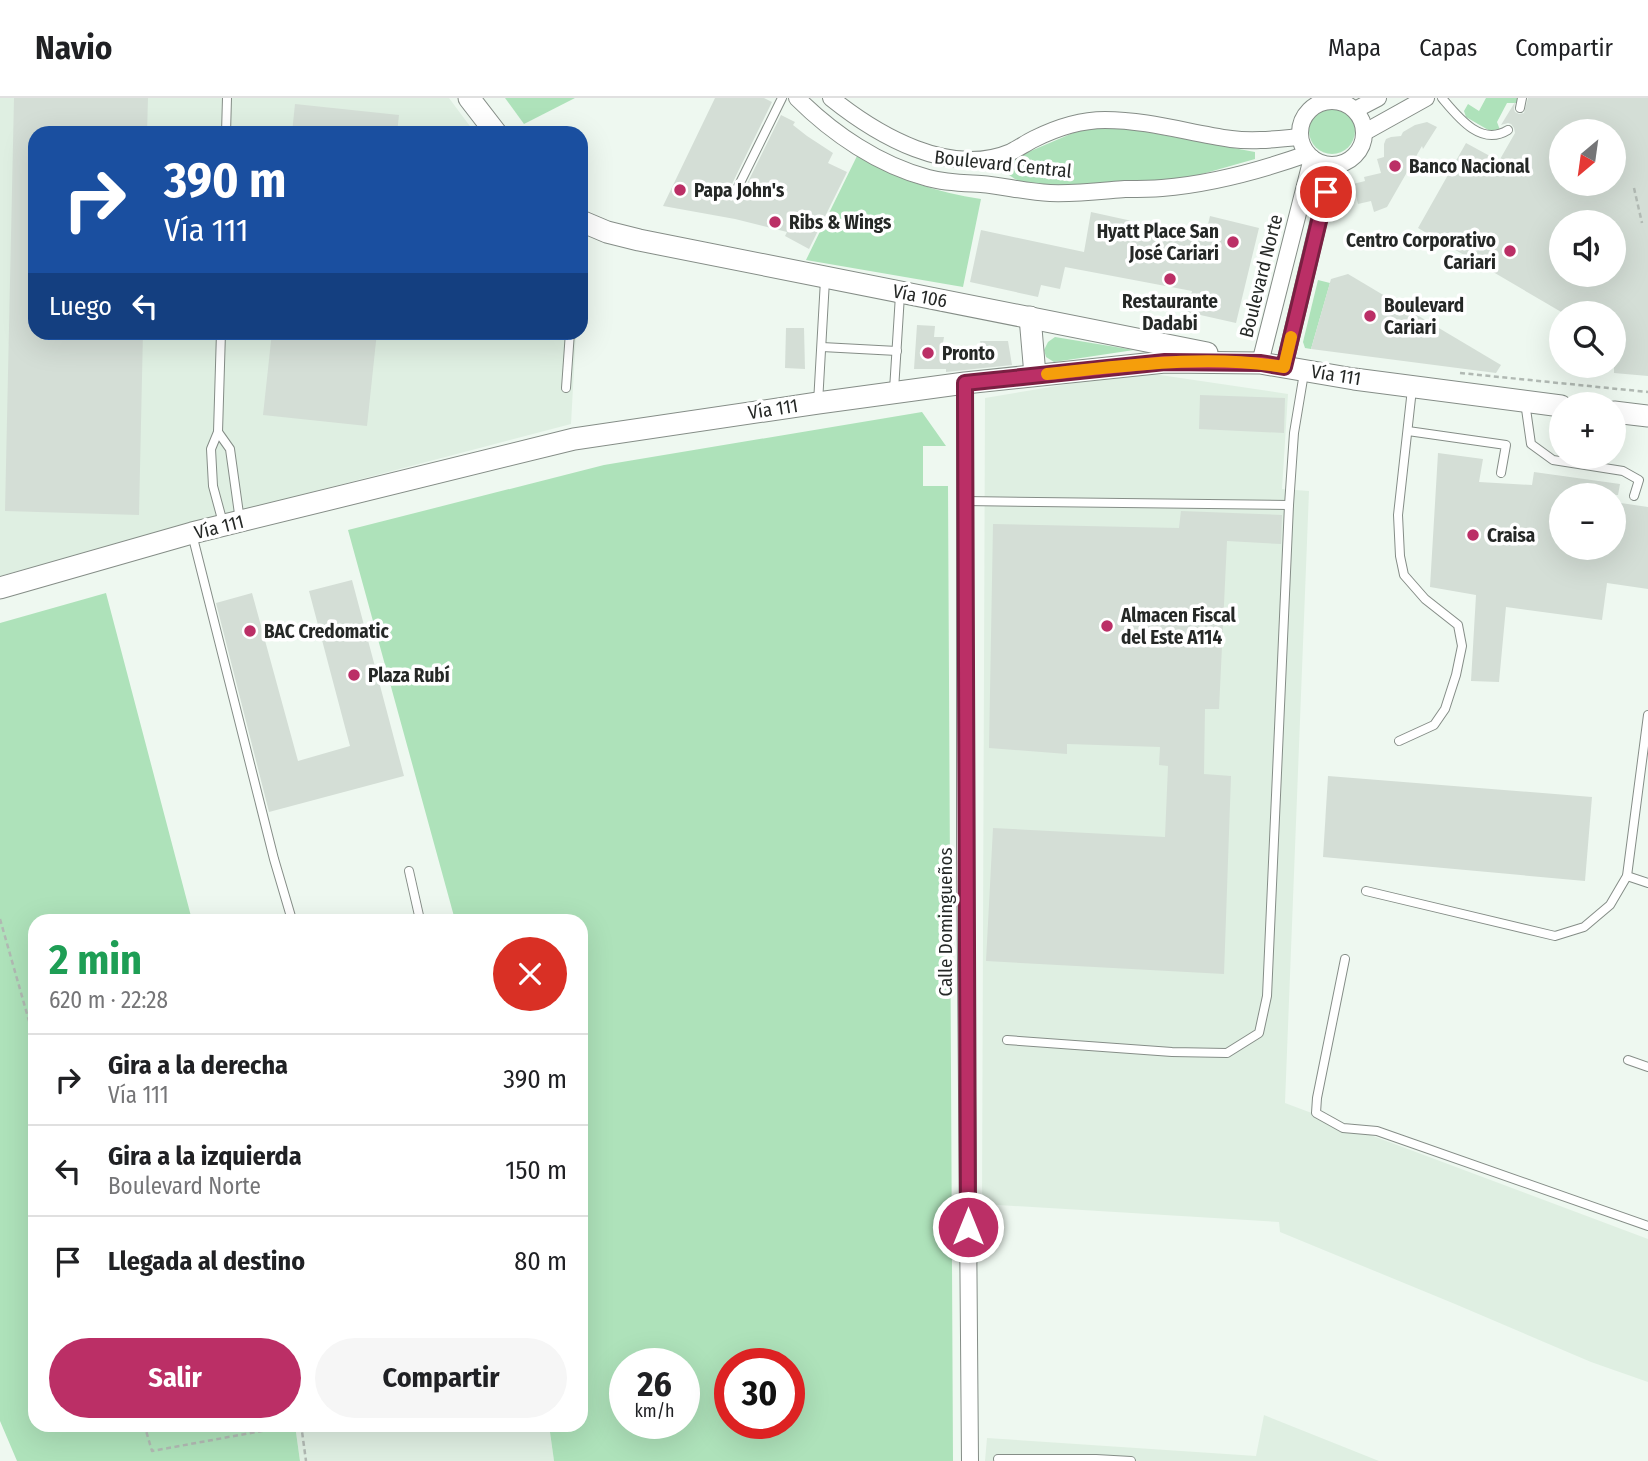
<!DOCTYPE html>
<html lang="es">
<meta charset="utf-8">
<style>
:root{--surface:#fff;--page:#f6f6f6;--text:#202124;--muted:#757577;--line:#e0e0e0;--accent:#bb2f66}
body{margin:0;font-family:"Fira Sans Condensed",sans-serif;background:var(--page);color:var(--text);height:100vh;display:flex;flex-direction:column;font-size:26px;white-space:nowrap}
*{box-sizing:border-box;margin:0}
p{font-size:23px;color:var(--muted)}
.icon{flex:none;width:38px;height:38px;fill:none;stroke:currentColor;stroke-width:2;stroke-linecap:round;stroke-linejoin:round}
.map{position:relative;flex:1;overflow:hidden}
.sheet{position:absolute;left:28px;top:816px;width:560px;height:518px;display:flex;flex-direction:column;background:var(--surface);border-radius:21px;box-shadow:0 7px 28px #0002}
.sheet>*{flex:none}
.guide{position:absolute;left:28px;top:28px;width:560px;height:214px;border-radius:21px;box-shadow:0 7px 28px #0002;background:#1a4fa0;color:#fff;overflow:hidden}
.needle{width:46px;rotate:209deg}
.tools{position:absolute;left:1549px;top:21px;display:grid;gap:14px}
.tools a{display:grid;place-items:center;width:77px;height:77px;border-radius:50%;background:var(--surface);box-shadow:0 7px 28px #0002;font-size:35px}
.speed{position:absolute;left:609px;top:1250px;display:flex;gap:14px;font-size:35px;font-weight:700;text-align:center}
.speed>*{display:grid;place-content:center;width:91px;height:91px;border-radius:50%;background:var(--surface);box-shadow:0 7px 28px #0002;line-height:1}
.speed small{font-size:18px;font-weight:400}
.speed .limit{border:10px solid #d22;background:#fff;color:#111}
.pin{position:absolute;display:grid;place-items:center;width:60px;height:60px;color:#fff;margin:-30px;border:4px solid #fff;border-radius:50%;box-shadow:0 2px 7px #0007}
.me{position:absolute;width:77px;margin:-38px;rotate:0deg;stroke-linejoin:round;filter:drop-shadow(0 0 5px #0008)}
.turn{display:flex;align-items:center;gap:24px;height:147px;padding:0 21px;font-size:32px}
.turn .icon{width:91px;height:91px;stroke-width:2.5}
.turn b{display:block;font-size:49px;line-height:60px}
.then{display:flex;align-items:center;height:66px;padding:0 21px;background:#0003;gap:14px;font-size:26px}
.round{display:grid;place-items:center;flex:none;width:74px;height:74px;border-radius:37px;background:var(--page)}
.head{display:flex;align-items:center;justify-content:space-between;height:119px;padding:0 21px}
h1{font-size:42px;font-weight:700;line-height:52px;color:#1e9e55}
.primary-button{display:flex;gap:14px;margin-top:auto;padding:14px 21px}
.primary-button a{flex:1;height:80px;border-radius:42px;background:var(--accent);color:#fff;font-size:28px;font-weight:700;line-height:80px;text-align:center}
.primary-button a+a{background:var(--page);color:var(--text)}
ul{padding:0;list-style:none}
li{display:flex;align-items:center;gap:21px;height:91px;padding:0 21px;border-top:2px solid var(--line)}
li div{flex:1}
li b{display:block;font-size:26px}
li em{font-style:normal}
header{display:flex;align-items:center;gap:42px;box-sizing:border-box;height:98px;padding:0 35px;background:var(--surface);border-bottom:2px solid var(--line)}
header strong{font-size:33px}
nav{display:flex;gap:38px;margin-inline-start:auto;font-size:24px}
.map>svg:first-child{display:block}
.built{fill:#dfefe2}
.green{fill:#aee2ba;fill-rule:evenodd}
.building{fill:#d4ded6;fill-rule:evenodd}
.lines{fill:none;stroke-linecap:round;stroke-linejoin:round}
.lane-casing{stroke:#858d87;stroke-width:10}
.street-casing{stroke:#858d87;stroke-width:18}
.secondary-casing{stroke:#858d87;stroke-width:23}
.path{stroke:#b1b9b3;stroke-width:2.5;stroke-dasharray:5 3.5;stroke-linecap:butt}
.lane{stroke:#fff;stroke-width:8}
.street{stroke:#fff;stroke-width:16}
.secondary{stroke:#fff;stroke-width:21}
.route-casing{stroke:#7a1f42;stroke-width:18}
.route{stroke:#bb2f66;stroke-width:12}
.slow{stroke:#f59e0b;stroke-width:12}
.poi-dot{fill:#bb2f66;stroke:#fff;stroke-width:2.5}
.labels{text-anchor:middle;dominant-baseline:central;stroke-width:7;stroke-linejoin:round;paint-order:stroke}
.street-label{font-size:19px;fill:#252826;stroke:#fff}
.poi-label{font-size:19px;font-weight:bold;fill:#252826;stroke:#fff;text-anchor:start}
</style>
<header>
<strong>Navio</strong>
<nav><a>Mapa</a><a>Capas</a><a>Compartir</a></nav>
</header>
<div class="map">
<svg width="1648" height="1363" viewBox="0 0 1648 1363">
<rect width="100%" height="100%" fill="#eef8f0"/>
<g class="built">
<polygon points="0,0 449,0 475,35 35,35 35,234 576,235 571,326 247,411 0,478"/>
<polygon points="1140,274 1288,296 1282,391 1309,393 1285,1005 1648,1141 1648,1284 1591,1264 1455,1206 1280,1134 1279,1124 982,1106 985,300"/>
<polygon points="1264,1317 1379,1363 985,1363 987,1340 1256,1358"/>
<polygon points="295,1327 549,1327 554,1363 300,1363"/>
</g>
<g class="green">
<polygon points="505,0 575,0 524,26"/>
<polygon points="1486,0 1518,0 1518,5 1507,5 1497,24 1500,32 1490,33 1466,19 1464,13 1468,6 1479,13"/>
<circle cx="1332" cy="33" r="23"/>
<polygon points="1120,29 1255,54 1255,61 1188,80 1060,92 1023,85 1015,81 1009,77 1007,72 1008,67 1012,61 1073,35 1090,30"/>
<path d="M857,58C895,80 937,95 981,101L963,189L806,162Z"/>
<polygon points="1318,182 1330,185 1311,251 1305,250 1303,244"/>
<polygon points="1055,239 1134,252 1054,264 1046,259 1044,252 1048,244"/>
<path d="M922,314L946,348H923V388H948L953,1363H554L549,1327L581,1326V822H455L348,432L604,367ZM684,1265V1325H625V1265ZM789,1265V1325H730V1265Z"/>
<polygon points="106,495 192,822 35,822 35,1326 295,1327 300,1363 17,1363 0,1323 0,525"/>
</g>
<g class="building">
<polygon points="14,0 148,0 147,35 35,35 35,234 143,234 139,417 5,413"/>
<polygon points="715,0 764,0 772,4 731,88 731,92 734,96 738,97 743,94 781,17 795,24 793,27 807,38 833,55 828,65 847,74 809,151 785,138 787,134 735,121 663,108"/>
<path d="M1528,0H1648V278L1614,275V215H1563L1418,130L1466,45L1499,63L1515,35L1514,30L1511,26L1508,25L1501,27L1515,4L1514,11L1515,14L1519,16L1524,15ZM1561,33H1614V86H1561ZM1561,124H1614V177H1561Z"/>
<polygon points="295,6 399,17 397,35 292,35"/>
<polygon points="1427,24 1437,29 1423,51 1422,48 1387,109 1374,114 1371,103 1358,106 1353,86 1365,83 1364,79 1381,75 1377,61 1384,59 1384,46 1386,41 1391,39 1401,38 1403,34 1415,27"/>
<polygon points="1091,114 1205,139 1210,118 1259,130 1236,225 1187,214 1192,193 1065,169 1060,191 1041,187 1038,199 970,184 981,132 1084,154"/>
<polygon points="1348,176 1501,267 1496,275 1311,251 1331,181"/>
<polygon points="917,227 935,228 934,239 944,239 942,251 982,249 980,243 1008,243 1012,267 946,274 946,271 914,271"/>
<polygon points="786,230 804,230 805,271 785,270"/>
<polygon points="272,234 377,234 367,328 263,317"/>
<polygon points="1200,297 1285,300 1284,335 1199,331"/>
<polygon points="1438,355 1483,361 1479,384 1532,387 1534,374 1620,386 1618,397 1561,397 1561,450 1614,450 1614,404 1648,409 1648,491 1607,485 1602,522 1506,509 1499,584 1471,583 1476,497 1430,489"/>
<polygon points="1181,413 1282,417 1281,446 1227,443 1219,611 1205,611 1204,676 1231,678 1224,876 986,863 993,730 1165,739 1168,668 1159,667 1160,649 1067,646 1067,656 989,650 993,426 1179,430"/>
<polygon points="352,482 404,678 269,714 216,505 252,495 298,663 350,648 309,493"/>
<polygon points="1328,678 1592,699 1585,783 1323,759"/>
</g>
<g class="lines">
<g class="lane-casing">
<g id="lane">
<path d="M1442,0C1458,19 1481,49 1508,32"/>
<polyline points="1520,10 1522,0"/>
<polyline points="226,35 227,0"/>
<polyline points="737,91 782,0"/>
<polyline points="221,234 218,334 230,351 240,423"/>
<polyline points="822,249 897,253"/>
<polyline points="566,290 570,234"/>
<polyline points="894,292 900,197"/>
<polyline points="1525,304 1531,346 1553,362 1623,373 1639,382 1634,398"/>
<polyline points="818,305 825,182"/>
<polyline points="1408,333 1506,347 1501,375"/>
<polyline points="218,334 211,351 213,388 223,425"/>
<polyline points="965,403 1289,407"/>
<polyline points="192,436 274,761 292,822"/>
<polyline points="1399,643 1434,627 1445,611 1456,577 1462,548 1458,527 1425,501 1404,477 1400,458 1398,417 1412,291"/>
<polyline points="409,773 420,822"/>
<polyline points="1627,778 1648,785"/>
<polyline points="1366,793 1555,838 1584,829 1610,807 1627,778 1648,617"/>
<polyline points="1345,861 1317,1000 1316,1015 1343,1030 1377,1033 1648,1128"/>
<polyline points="1007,942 1172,954 1227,955 1259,935 1267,898 1289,407 1294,335 1304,275"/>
<polyline points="1628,962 1648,969"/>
<polyline points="998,1361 1096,1361 1131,1363"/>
</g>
</g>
<g class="street-casing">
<g id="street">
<path d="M797,0C833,36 879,67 928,80C946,85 963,85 981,86C1004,88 1027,94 1050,95C1075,96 1100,93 1125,91C1137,91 1150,91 1162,90C1210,86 1262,72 1307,56"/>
<path d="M831,0C877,37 950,80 1011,54C1019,50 1026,45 1034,41C1056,30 1080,22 1105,22C1148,22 1189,35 1231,41C1254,44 1277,41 1300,39"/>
<circle cx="1332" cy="35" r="32"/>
<polyline points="1355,12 1378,0"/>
<polyline points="1365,34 1426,0"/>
<polyline points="1260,265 1312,60"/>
<polyline points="1284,269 1332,67"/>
<polyline points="965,285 965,746 970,1363"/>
</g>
</g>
<g class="secondary-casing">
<g id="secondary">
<polyline points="469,0 496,35"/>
<polyline points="581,123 607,134 639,142 1207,255"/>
<polyline points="1030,219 1035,277"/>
<polyline points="1614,314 1648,318"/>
<polyline points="0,490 192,435 574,341 818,305 965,285 1165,264 1260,265 1354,281 1561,308"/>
</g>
</g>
<g class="path">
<polyline points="1634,90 1642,125"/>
<polyline points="1460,275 1648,294"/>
<polyline points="0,821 35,944"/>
<polyline points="144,1326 152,1353 300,1326"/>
<polyline points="301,1326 306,1363"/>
</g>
<use href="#lane" class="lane"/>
<use href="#street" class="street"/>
<use href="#secondary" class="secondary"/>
</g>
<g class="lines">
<g class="route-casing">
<polyline id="route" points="968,1129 965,285 1165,264 1261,265 1284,269 1326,94"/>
</g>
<use href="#route" class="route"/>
<path class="slow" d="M1047,276C1125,268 1206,256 1284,269L1291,239"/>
</g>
<g class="poi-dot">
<circle cx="1395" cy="68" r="7"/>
<circle cx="680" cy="92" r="7"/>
<circle cx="775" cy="124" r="7"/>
<circle cx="1233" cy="144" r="7"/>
<circle cx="1510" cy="153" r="7"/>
<circle cx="1170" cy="181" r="7"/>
<circle cx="1370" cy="218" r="7"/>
<circle cx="928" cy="255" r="7"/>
<circle cx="1473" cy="437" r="7"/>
<circle cx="1107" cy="528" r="7"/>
<circle cx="250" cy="533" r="7"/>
<circle cx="354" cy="577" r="7"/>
</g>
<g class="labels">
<g class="street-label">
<text transform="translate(1003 66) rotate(6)">Boulevard Central</text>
<text transform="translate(1261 178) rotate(-76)">Boulevard Norte</text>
<text transform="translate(920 198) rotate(11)">Vía 106</text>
<text transform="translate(1336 277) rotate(9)">Vía 111</text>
<text transform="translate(773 311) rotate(-9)">Vía 111</text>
<text transform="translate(219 429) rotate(-14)">Vía 111</text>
<text transform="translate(945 824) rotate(-90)">Calle Domingueños</text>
</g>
<g class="poi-label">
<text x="1409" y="68">Banco Nacional</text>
<text x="694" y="92">Papa John's</text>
<text x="789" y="124">Ribs &amp; Wings</text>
<text x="1219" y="133" text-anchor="end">Hyatt Place San<tspan x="1219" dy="22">José Cariari</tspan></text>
<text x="1496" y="142" text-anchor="end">Centro Corporativo<tspan x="1496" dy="22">Cariari</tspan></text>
<text x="1170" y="203" text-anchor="middle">Restaurante<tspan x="1170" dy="22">Dadabi</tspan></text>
<text x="1384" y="207">Boulevard<tspan x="1384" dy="22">Cariari</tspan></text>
<text x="942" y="255">Pronto</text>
<text x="1487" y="437">Craisa</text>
<text x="1121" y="517">Almacen Fiscal<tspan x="1121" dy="22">del Este A114</tspan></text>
<text x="264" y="533">BAC Credomatic</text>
<text x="368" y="577">Plaza Rubí</text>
</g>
</g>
</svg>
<div class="tools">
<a><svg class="needle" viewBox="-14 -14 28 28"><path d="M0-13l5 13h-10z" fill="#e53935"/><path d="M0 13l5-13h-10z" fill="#757577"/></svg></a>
<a><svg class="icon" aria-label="sound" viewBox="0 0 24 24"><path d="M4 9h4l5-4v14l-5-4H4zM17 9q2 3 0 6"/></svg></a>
<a><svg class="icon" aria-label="search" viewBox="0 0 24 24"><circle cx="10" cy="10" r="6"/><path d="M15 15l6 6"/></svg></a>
<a>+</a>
<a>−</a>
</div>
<div class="speed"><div>26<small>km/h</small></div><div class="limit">30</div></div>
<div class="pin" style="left:1326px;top:94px;background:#d93025"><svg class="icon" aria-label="arrive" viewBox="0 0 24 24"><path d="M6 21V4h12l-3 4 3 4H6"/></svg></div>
<svg class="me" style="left:968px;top:1129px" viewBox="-20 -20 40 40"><circle r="17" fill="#bb2f66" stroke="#fff" stroke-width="3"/><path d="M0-11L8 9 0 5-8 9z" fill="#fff"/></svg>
<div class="guide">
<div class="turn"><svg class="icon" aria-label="right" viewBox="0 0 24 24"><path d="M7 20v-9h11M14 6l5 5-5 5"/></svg><div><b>390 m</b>Vía 111</div></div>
<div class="then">Luego<svg class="icon" aria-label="left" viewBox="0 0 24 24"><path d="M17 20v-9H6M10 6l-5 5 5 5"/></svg></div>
</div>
<section class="sheet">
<div class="head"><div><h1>2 min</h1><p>620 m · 22:28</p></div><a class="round" style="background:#d93025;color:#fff"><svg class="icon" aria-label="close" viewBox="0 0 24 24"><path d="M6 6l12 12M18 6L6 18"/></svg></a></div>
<ul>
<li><svg class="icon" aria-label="right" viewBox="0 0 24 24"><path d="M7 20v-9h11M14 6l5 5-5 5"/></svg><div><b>Gira a la derecha</b><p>Vía 111</p></div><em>390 m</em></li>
<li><svg class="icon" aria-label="left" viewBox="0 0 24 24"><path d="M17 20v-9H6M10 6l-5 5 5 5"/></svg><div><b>Gira a la izquierda</b><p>Boulevard Norte</p></div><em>150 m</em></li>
<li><svg class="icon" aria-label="arrive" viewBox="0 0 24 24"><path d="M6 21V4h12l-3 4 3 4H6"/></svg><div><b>Llegada al destino</b></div><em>80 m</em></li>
</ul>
<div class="primary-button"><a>Salir</a><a>Compartir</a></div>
</section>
</div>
